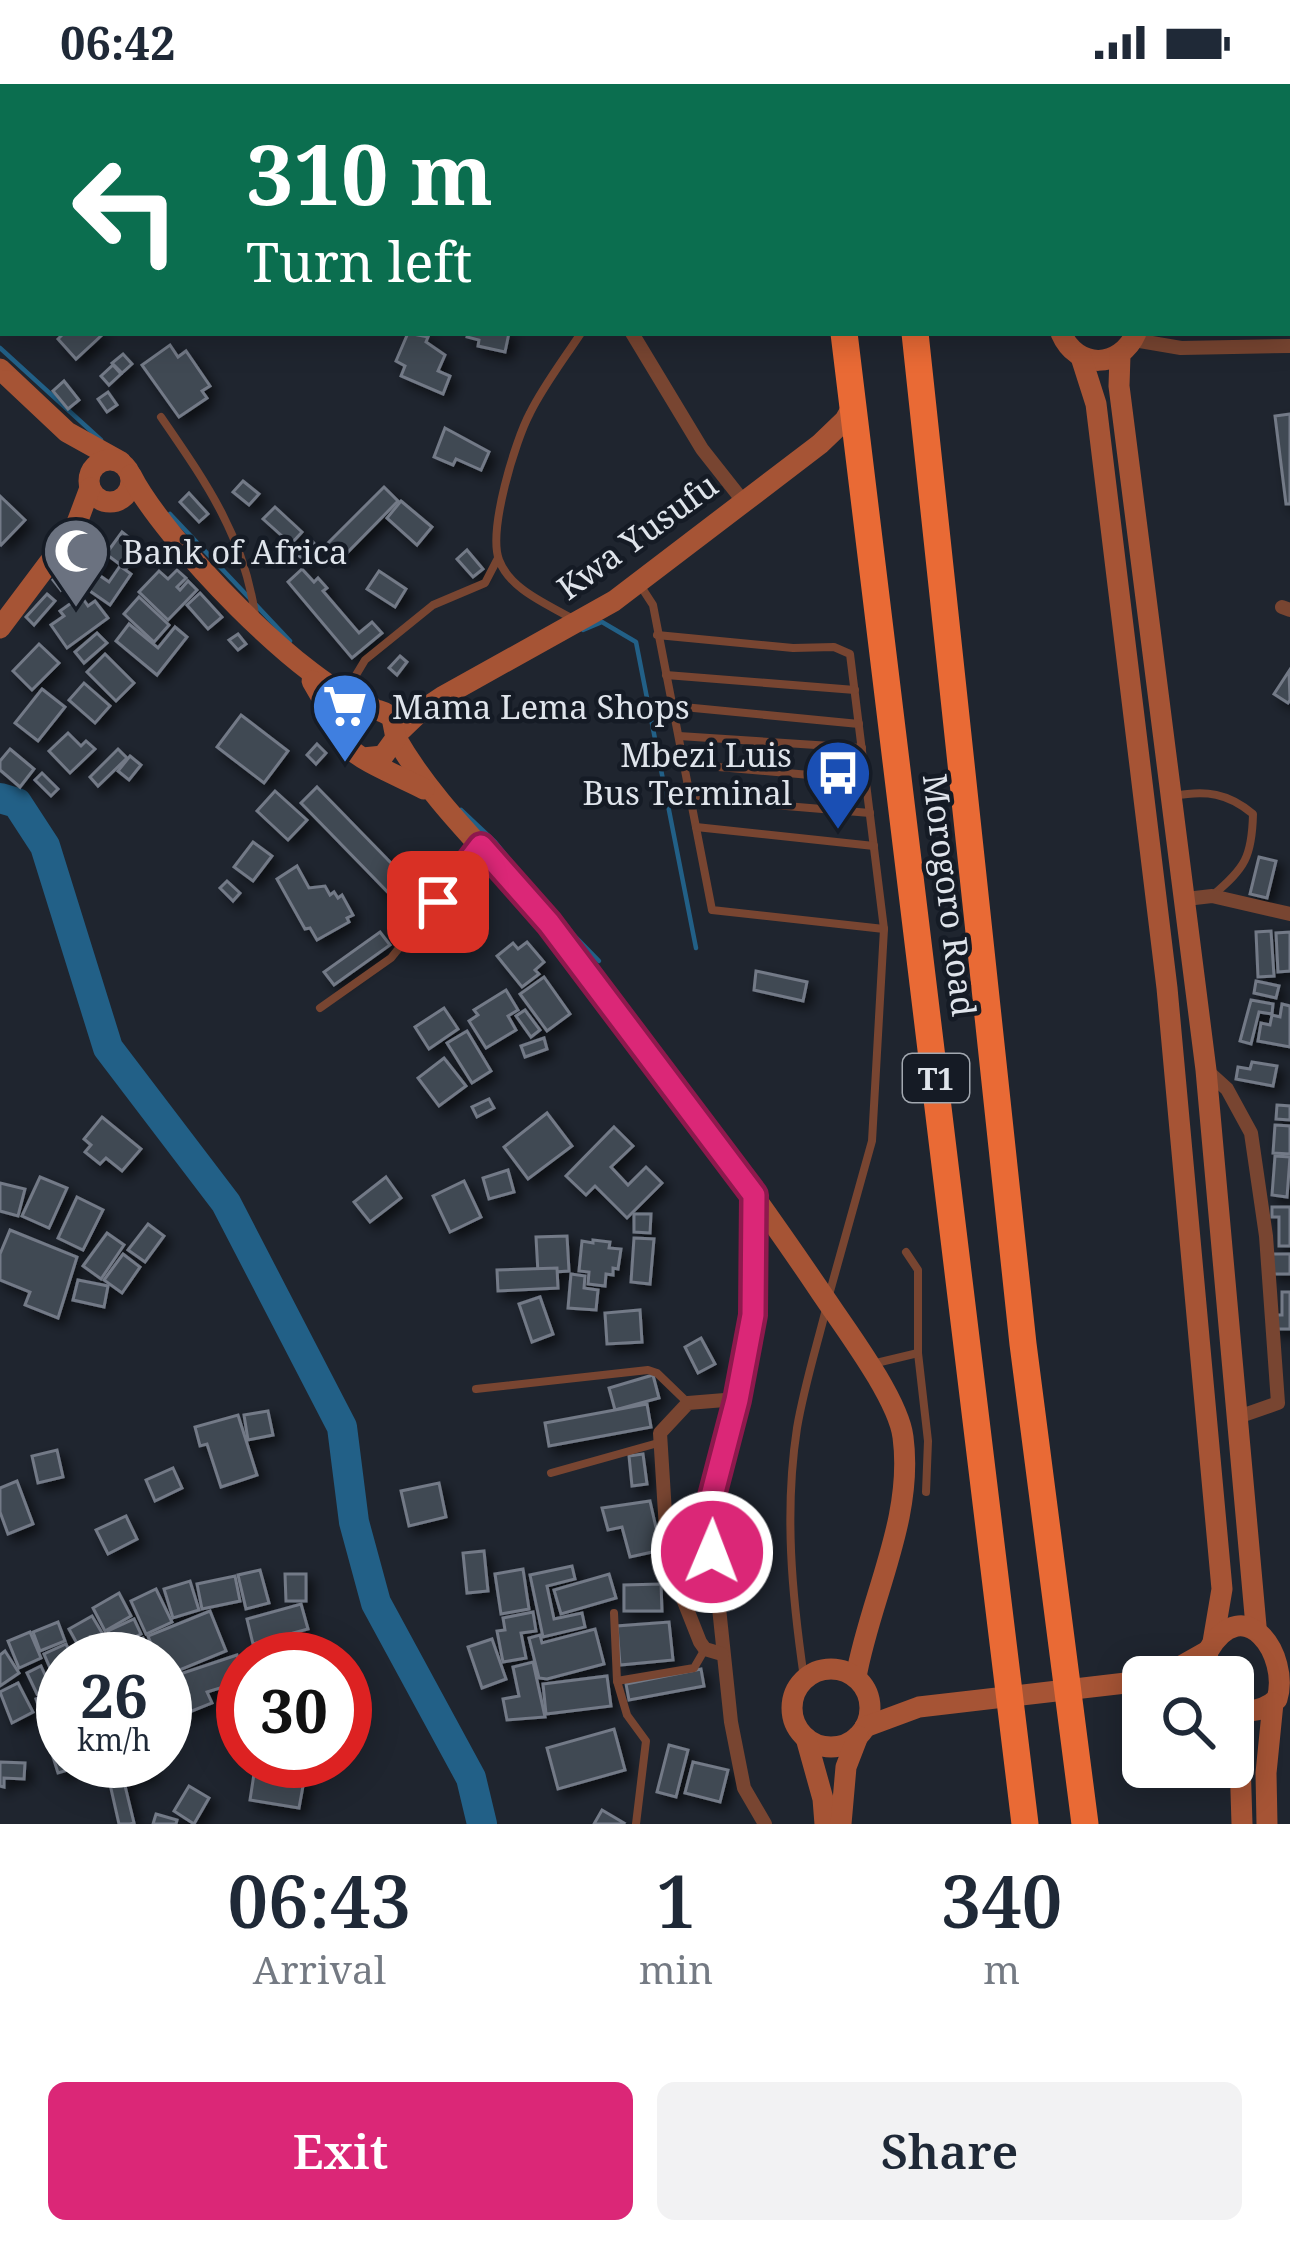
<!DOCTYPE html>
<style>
:root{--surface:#fff;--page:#f2f2f3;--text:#1f2937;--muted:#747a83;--accent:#db2777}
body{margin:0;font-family:"Noto Serif",serif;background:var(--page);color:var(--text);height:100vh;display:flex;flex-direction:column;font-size:45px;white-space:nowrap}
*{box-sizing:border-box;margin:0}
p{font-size:39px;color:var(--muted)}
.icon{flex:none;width:66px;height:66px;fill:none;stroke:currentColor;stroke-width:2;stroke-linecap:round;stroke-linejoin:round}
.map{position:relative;height:1740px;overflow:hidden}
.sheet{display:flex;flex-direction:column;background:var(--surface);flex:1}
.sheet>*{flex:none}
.guide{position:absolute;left:0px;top:0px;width:1290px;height:252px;box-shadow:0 6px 30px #0003;background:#0b6e4f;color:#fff;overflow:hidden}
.fabs{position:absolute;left:1122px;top:1572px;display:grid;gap:24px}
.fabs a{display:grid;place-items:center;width:132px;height:132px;border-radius:18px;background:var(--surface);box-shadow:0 6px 30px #0003;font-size:60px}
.speed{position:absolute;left:36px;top:1548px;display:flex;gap:24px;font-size:60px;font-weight:700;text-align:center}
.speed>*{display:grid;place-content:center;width:156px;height:156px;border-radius:50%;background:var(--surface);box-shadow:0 6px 30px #0003;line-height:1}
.speed small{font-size:30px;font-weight:400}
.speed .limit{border:18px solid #d22;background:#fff;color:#111}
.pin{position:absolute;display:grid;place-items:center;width:102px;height:102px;color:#fff;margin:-51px;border-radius:24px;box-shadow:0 6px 18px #0006}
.me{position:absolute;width:132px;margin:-66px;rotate:1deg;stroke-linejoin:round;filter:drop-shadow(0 0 9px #0008)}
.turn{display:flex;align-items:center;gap:42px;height:252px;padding:0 48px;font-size:54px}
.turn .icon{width:156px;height:156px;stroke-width:2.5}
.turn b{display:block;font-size:84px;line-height:102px}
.eta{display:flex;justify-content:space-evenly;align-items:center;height:204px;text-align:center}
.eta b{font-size:72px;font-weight:600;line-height:84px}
.action{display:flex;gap:24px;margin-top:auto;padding:24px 48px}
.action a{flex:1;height:138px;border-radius:18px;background:var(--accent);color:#fff;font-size:48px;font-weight:600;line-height:138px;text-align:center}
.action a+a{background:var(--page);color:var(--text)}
.status{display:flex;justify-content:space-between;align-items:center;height:84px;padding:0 60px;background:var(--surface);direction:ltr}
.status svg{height:33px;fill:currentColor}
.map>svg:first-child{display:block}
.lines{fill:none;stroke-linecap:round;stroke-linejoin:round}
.stream{stroke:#226087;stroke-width:4.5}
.river{stroke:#226087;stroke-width:30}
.building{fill:#414853;stroke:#737a87;stroke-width:3;filter:url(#shadow)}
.lane{stroke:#784531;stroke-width:8}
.street{stroke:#784531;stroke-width:14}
.secondary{stroke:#a65435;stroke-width:21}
.highway{stroke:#e96a35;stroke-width:27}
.route-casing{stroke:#8e194d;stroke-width:30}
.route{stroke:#db2777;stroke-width:21}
.labels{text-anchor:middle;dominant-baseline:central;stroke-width:9;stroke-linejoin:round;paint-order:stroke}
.shield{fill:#151b25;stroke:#a2a8b0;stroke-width:3}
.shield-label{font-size:30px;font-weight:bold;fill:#dfe4eb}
.street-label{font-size:33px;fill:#dfe4eb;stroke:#151b25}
.poi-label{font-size:33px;fill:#dfe4eb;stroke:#151b25;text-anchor:start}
</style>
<div class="status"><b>06:42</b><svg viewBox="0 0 49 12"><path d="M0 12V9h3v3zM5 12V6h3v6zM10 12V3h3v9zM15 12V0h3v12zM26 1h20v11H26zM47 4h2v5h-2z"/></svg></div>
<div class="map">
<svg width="1290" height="1740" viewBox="0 0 1290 1740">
<defs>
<filter id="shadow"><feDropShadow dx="6" dy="6" stdDeviation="6" flood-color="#0009"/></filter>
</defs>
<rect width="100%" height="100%" fill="#1f252f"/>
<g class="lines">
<g class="stream">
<polyline points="0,264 101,356"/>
<polyline points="170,430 290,557"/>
<polyline points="583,546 602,538 636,558 696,864"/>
<polyline points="461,726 495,758 538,811"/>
<polyline points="557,834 599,877"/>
</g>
<polyline class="river" points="0,714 17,719 45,762 108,964 226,1119 342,1343 354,1438 376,1519 471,1694 482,1740"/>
</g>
<g class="building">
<rect x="1229" y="0" width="46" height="3"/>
<polygon points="1287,58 1290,92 1287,194"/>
<polygon points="3,66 3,128 0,132 0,70"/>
<polygon points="64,249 100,249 102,251 76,275 58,255"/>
<polygon points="408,249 428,253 426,258 445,271 438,287 450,292 443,310 401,292 405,282 396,277"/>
<polygon points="468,249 509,249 505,268 478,262 479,256 467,253"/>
<polygon points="170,261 178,273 186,267 210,302 202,307 207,314 179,333 142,281"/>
<polygon points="123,270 132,280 122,289 112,279"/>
<polygon points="113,281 121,290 109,301 101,292"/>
<polygon points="64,297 79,316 68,325 53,307"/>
<polygon points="108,308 117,321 107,328 98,315"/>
<polygon points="1290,330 1290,420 1286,420 1275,332"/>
<polygon points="445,344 489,368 481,386 456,375 453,381 434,373"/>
<polygon points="243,397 259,410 249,421 233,408"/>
<polygon points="384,403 398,417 341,475 327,460"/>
<polygon points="189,409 208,430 199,438 180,418"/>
<polygon points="0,412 25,436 1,461 0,460"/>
<polygon points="401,417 432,443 417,461 387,434"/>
<polygon points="275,423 302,448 291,460 263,435"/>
<polygon points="122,448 142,464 126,485 106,470"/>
<polygon points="92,455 101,463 77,486 69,478"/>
<polygon points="312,457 320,466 307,479 298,471"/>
<polygon points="467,466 483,485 473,493 457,475"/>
<polygon points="98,467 107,473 96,489 109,498 120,482 131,490 110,521 77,498"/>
<polygon points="66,485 74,495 61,506 53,496"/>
<polygon points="302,485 314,498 318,494 327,504 323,507 359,549 372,538 382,549 352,574 288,498"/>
<polygon points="177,486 186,494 177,503 180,506 188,497 197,506 168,536 139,508 159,487 168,495"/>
<polygon points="379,487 406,505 395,523 367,505"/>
<polygon points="200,509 222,533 208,545 187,521"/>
<polygon points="47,510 55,517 34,541 26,533"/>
<polygon points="81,512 88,522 95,517 108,534 67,564 51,541 64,532 60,527"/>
<polygon points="139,513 169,541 154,558 124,530"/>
<polygon points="129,540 158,564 175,543 187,553 157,591 116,557"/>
<polygon points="97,549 107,559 84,579 75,568"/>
<polygon points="238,550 246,560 238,566 229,556"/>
<polygon points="39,560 59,579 32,606 13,587"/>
<polygon points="105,570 134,599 116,617 87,588"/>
<polygon points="400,572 407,578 397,591 389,584"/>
<polygon points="1289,587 1290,616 1288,619 1274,610"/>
<polygon points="84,599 110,622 95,639 69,616"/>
<polygon points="42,605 65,623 38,657 15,639"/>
<polygon points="241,631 288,667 264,699 217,663"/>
<polygon points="68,649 81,662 86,657 95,665 70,689 49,667"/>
<polygon points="317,660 326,669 316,680 307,671"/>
<polygon points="10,665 34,685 20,703 0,686 0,677"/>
<polygon points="118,665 127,674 98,702 90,693"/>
<polygon points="130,672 141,681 129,696 118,687"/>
<polygon points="42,689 58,705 51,712 35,696"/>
<polygon points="317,703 427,816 411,832 301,719"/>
<polygon points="275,707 307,736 288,756 257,727"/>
<polygon points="253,758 272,772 253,797 234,783"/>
<polygon points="1259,773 1276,777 1267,814 1250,810"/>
<polygon points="297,782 309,804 325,802 330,811 334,808 338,814 342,811 353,831 347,834 349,838 317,856 310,844 305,845 277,795"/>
<polygon points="227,797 240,809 233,817 220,804"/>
<polygon points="1271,847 1274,892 1258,893 1256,848"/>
<polygon points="380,848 390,861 334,901 324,888"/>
<polygon points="1290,848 1290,887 1278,888 1276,849"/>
<polygon points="527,858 544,878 535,886 539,890 522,903 497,872 513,859 518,865"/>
<polygon points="756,887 807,898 803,917 754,906"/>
<polygon points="544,893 570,930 547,947 520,910"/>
<polygon points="1256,897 1279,902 1276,914 1254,909"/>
<polygon points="506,906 518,926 508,932 516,946 486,964 469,937 478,931 474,926"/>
<polygon points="1251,916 1273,920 1272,930 1259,928 1251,960 1240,957"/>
<polygon points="1282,920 1290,922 1290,963 1258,957 1261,939 1270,941 1272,931 1280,933"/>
<polygon points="444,924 458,945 429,965 415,943"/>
<polygon points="525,926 540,946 531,953 516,932"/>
<polygon points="467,947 491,987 472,999 447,959"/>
<polygon points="544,954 547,965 525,973 521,962"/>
<polygon points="444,974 466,1002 439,1022 418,994"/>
<polygon points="1252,978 1277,982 1273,1002 1236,995 1238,983 1250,985"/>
<polygon points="489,1015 494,1024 477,1033 472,1023"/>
<polygon points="1277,1021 1290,1022 1290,1036 1276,1035"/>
<polygon points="547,1029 572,1062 528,1095 504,1063"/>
<polygon points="102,1033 141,1065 122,1087 106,1074 100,1080 85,1068 91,1061 84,1055"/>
<polygon points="1275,1041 1290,1042 1290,1070 1273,1069"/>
<polygon points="614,1043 633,1062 611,1083 628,1101 646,1083 662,1099 627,1134 595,1102 586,1111 566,1092"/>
<polygon points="1275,1072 1290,1073 1287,1113 1272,1111"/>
<polygon points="508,1086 514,1108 489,1115 483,1094"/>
<polygon points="40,1093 67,1104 49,1144 22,1132"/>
<polygon points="386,1093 401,1114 370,1138 354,1118"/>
<polygon points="464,1097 481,1133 450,1148 433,1112"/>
<polygon points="0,1099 25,1105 18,1132 0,1127"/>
<polygon points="77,1113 103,1126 83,1166 58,1154"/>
<polygon points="1272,1123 1290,1123 1290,1162 1279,1162 1279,1133 1272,1133"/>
<polygon points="634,1130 651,1130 650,1149 634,1148"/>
<polygon points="148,1140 164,1152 145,1178 128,1166"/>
<polygon points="10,1146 77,1173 58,1234 25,1221 30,1208 0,1196 0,1170"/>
<polygon points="107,1149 124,1161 101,1195 83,1182"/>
<polygon points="567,1152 569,1187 538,1189 536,1153"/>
<polygon points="634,1154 654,1155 650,1200 631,1198"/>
<polygon points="593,1156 610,1158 609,1164 621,1165 618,1185 613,1184 613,1191 606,1190 605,1202 588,1200 589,1188 579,1187 582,1157 593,1159"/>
<polygon points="123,1170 140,1183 122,1209 104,1196"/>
<rect x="1272" y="1170" width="18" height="20"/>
<polygon points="557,1184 558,1204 498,1207 497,1186"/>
<polygon points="571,1190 585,1192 584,1204 598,1206 596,1226 568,1224"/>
<polygon points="78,1196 108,1202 104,1223 73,1216"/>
<polygon points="1282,1208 1290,1208 1290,1245 1273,1245 1273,1231 1282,1231"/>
<polygon points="540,1213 553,1250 532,1258 519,1220"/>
<polygon points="640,1226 642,1258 607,1260 605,1229"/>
<polygon points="701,1254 715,1280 698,1289 685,1263"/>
<polygon points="653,1291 659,1314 615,1326 609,1304"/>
<polygon points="647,1320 651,1343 549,1362 545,1339"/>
<polygon points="268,1327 273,1351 248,1356 244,1331"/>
<polygon points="238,1331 257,1391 221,1403 207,1360 200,1362 195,1343"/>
<polygon points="57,1366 63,1393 38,1399 32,1372"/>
<polygon points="643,1370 647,1400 632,1402 629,1372"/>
<polygon points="173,1384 182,1404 155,1417 146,1396"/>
<polygon points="17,1397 33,1440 8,1450 0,1428 0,1404"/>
<polygon points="439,1399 446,1433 409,1442 401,1407"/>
<polygon points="650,1417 661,1466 630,1473 622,1443 608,1446 602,1424"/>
<polygon points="126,1432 137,1455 108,1470 96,1446"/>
<polygon points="484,1467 488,1507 467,1509 463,1469"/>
<polygon points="572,1482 575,1495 547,1502 554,1535 582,1529 585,1543 543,1553 530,1491"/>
<polygon points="523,1485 529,1525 501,1530 495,1490"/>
<polygon points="260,1486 269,1519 246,1525 238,1491"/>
<polygon points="285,1490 306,1490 306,1517 286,1517"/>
<polygon points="609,1490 616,1514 561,1530 554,1506"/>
<polygon points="235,1492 240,1517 202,1525 197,1500"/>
<polygon points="190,1497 199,1526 173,1534 164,1505"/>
<polygon points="661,1500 662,1527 624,1527 624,1501"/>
<polygon points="156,1505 172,1538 146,1550 131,1517"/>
<polygon points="119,1509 131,1532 105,1547 93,1524"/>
<polygon points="301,1520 308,1545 253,1560 247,1535"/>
<polygon points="210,1527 226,1567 165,1592 165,1575 157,1575 148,1552"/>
<polygon points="533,1528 536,1547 521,1549 526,1574 503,1578 497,1547 505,1546 503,1534"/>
<polygon points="92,1532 108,1559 84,1572 69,1545"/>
<polygon points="134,1535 141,1550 115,1562 108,1547"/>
<polygon points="58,1538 65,1557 40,1567 33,1548"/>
<polygon points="669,1538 673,1576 620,1581 617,1542"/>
<polygon points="595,1545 604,1580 547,1595 539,1594 529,1554 540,1551 542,1559"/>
<polygon points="30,1548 41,1574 19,1584 8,1557"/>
<polygon points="143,1554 152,1575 122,1575 117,1565"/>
<polygon points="492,1555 506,1595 482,1604 468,1563"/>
<polygon points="277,1558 283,1575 250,1575 248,1567"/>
<polygon points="66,1560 73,1575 63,1575 63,1595 56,1598 44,1570"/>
<polygon points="5,1567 19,1589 0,1602 0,1571"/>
<polygon points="237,1571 243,1588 243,1614 228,1618 223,1603 207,1608 212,1619 182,1631 177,1617 165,1621 165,1595"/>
<polygon points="533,1578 545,1633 507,1636 503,1615 519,1612 513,1583"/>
<polygon points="41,1582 51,1604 37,1610 27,1589"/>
<polygon points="701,1585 704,1602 629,1616 626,1600"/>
<polygon points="607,1592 611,1622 546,1630 543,1600"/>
<polygon points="18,1599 33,1628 12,1639 0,1608"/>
<polygon points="63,1605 63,1631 44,1638 36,1615"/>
<polygon points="63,1636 63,1664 53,1666 46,1640"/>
<polygon points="614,1645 625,1686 558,1705 547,1664"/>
<polygon points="669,1661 688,1666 676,1713 657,1708"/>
<polygon points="63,1670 63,1677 98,1677 58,1689 53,1673"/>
<polygon points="119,1677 134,1739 130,1740 119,1740 105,1678"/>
<polygon points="122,1677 148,1677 151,1689 126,1695"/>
<polygon points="252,1677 281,1677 280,1687 252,1686"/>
<polygon points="0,1678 25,1679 24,1695 4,1694 4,1703 0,1702"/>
<polygon points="693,1678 728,1686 720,1718 685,1709"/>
<polygon points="282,1687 305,1691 299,1724 250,1716 254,1690 281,1695"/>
<polygon points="189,1702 209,1714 194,1740 174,1727"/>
<polygon points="602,1726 624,1739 623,1740 594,1740"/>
<polygon points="156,1730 177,1736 176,1740 153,1740"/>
</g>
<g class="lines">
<g class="lane">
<polyline points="1189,0 1189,3"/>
<polyline points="1287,210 1290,210"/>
<path d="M161,333C205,397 244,452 255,531"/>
<polyline points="640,501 653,521 712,826 884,845"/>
<path d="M571,534C545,519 510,505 499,476C488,446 515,357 530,329C544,301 564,275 581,249"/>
<polyline points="657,551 793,564 834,563 850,570 884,845 872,1057 829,1211"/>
<polyline points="666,591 855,606"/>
<polyline points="355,612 353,596 365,576 433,521 485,499 498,474"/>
<polyline points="673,622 859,640"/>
<polyline points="679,652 862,664"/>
<polyline points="684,680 866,696"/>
<path d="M1174,712C1206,706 1228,709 1253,730C1252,773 1245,784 1213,811"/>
<polyline points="690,714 870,729"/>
<polyline points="696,743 874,762"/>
<polyline points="320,924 391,874 480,764"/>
<polyline points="918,1269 928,1357 926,1408"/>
<polyline points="872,1280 918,1269 918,1186 906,1168"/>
<polyline points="476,1305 648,1286 657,1289 687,1318"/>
<polyline points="551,1389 658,1359"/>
<polyline points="614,1529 617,1597 627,1631 646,1657 636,1740"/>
<path d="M804,1594C792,1511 784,1428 797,1344C804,1303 816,1265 826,1225"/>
<polyline points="617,1597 694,1584 705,1565"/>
</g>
<g class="street">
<polyline points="548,0 548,3"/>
<polyline points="632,249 702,365 743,417"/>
<polyline points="1134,256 1181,264 1290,262"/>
<polyline points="1282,523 1290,526"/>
<polyline points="1186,815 1212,812 1290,830"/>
<polyline points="1206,986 1227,1005 1251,1049 1266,1152 1278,1319 1238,1333"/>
<polyline points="754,1116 753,1231 737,1315 719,1380 710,1438 731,1638 744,1704 765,1740"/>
<polyline points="722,1570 705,1565 700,1558 668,1477 660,1349 688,1319 737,1315"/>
</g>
<g class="secondary">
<polyline points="1049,0 1049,3"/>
<polyline points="1084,0 1084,3"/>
<path d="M1061,249C1077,286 1120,285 1136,249"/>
<polyline points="1120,271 1119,302 1206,986 1256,1542"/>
<polyline points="1081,273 1096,320 1167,904 1222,1505 1213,1558"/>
<polyline points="0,285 67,348 121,378"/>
<circle cx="110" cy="397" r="21"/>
<path d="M131,391C161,452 307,606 372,623"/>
<polyline points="0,544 75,444 90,404"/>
<polyline points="312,597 345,654"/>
<polyline points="397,650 421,627 442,613 614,517 820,360 845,336 853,322"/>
<path d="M396,654C437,726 501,779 552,844C644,961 734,1080 818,1204C841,1239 898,1313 903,1353C914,1435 870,1514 856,1593"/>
<path d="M363,674L383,672L396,654L392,634C371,614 331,632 348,662C357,676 408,696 424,705"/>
<circle cx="831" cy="1624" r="39"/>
<polyline points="1162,1593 1208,1567"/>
<path d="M1205,1593L1208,1567C1245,1505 1290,1572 1277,1615C1264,1627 1249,1629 1233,1625"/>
<polyline points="865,1643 919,1623 1143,1597"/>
<polyline points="806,1654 823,1715 825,1740"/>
<polyline points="1233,1655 1240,1676 1242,1740"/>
<polyline points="841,1740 846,1683 858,1652"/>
<polyline points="1267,1740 1266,1689 1273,1619"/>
</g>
<g class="highway">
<polyline points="814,0 814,3"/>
<polyline points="881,0 882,3"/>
<polyline points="844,249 1025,1740"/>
<polyline points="915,249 1023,1260 1085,1740"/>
</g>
</g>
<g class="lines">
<g class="route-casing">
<polyline id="route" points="438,818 481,762 549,839 754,1111 753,1231 737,1316 712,1412 712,1468"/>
</g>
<use href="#route" class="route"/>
</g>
<defs>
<g id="mosque-pin" transform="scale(3.45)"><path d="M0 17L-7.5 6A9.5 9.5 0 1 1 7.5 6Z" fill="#6b7280" stroke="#151b25"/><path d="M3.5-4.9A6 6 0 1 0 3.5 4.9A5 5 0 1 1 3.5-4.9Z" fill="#fff"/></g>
<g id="supermarket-pin" transform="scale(3.45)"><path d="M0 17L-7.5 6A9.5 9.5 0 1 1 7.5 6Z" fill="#3f7fe0" stroke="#151b25"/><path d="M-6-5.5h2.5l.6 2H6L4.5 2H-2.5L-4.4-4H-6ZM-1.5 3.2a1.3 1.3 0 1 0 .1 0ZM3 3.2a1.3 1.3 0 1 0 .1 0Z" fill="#fff"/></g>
<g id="bus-pin" transform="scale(3.45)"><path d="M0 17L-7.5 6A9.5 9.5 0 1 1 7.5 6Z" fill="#1a4fb4" stroke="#151b25"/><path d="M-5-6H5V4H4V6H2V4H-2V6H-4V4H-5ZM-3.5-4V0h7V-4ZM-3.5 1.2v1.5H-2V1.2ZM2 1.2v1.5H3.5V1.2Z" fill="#fff"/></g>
</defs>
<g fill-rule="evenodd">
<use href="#mosque-pin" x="76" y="467"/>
<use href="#supermarket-pin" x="345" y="622"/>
<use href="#bus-pin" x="838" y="689"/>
</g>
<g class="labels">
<rect class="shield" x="903" y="970" width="66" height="48" rx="9"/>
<g class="shield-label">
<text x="936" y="994">T1</text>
</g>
<g class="street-label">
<text transform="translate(637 452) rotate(-36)">Kwa Yusufu</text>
<text transform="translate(950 811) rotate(83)">Morogoro Road</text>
</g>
<g class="poi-label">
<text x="122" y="467">Bank of Africa</text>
<text x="392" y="622">Mama Lema Shops</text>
<text x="792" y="670" text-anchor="end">Mbezi Luis<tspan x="792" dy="38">Bus Terminal</tspan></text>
</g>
</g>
</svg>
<div class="fabs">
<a><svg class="icon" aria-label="search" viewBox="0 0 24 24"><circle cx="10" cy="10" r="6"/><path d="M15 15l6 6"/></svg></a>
</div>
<div class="speed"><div>26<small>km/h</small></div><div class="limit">30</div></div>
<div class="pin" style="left:438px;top:818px;background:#d93025"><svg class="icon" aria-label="arrive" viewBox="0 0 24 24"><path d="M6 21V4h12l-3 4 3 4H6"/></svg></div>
<svg class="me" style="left:712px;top:1468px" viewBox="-20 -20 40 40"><circle r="17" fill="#db2777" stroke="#fff" stroke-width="3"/><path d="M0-11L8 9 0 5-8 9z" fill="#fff"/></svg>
<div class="guide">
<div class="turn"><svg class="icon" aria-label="left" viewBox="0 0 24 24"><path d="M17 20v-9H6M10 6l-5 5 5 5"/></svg><div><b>310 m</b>Turn left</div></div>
</div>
</div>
<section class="sheet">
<div class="eta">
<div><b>06:43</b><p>Arrival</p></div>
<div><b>1</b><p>min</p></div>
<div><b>340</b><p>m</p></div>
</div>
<div class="action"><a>Exit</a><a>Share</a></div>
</section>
